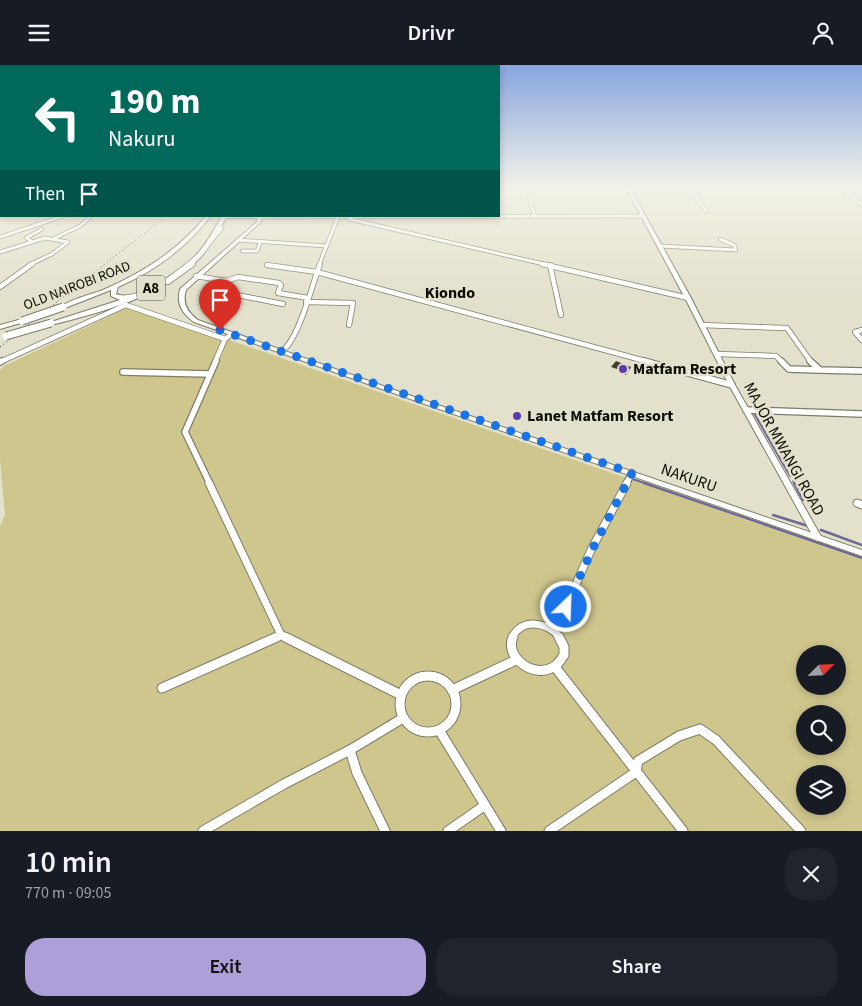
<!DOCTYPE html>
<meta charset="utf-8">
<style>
:root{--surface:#171b24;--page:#20242c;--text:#f1f3f6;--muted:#9ea1a6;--accent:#ad9fd7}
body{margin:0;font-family:"Source Sans 3",sans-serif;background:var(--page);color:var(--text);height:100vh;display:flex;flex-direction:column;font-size:19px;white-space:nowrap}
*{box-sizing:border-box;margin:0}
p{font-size:16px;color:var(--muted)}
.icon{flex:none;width:28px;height:28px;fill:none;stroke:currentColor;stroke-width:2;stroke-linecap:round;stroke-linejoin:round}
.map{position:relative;height:766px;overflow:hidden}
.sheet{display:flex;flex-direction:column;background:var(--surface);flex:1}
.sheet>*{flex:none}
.top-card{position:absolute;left:0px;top:0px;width:500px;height:152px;box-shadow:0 2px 8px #0003;background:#00695c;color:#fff;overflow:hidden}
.needle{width:32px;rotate:66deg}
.fabs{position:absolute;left:796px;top:580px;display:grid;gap:10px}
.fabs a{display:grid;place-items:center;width:50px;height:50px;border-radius:50%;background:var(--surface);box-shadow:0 2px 8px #0003;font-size:25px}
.pin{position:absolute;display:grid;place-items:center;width:42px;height:42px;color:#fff;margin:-51px -21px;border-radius:50% 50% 50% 0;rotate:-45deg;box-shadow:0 0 5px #0007}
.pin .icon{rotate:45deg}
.me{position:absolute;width:55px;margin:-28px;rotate:24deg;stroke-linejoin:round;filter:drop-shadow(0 0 4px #0008)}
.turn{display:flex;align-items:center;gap:18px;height:105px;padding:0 25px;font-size:22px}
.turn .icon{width:65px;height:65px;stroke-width:2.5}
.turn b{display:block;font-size:35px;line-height:42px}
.then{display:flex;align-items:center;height:48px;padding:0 25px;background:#0003;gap:10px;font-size:19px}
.round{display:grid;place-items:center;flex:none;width:52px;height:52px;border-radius:20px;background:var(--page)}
.head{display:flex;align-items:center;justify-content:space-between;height:85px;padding:0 25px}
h1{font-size:30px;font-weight:600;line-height:38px}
.cta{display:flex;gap:10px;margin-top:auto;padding:10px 25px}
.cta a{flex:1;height:58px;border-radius:20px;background:var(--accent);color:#111;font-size:20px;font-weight:600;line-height:58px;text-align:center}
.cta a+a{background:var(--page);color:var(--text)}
header{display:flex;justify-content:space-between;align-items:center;height:65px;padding:0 25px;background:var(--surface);font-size:22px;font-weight:600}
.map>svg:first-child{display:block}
.green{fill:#cfc68d;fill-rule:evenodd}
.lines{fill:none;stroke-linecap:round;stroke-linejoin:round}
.stream-far1{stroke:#6f6894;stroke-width:2}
.stream{stroke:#6f6894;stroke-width:2.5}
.building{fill:#423f2e}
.minor-far4-casing{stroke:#7e7c69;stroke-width:4.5}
.minor-far3-casing{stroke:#7e7c69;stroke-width:6}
.minor-far2-casing{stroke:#7e7c69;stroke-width:8}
.minor-far1-casing{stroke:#7e7c69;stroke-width:9}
.minor-casing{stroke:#7e7c69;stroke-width:11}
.tertiary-casing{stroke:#7e7c69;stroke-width:2}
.secondary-casing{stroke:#7e7c69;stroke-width:2}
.trunk-casing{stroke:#7e7c69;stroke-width:2}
.minor-far4{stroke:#fff;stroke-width:3}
.minor-far3{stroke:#fff;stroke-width:4.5}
.minor-far2{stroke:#fff;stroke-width:5.5}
.minor-far1{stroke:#fff;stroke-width:7}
.minor{stroke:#fff;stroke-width:9}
.tertiary{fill:#fff;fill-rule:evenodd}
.secondary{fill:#fff;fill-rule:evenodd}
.trunk{fill:#fff;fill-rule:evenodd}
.rail{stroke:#27261d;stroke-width:1;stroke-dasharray:1 3;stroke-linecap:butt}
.trunk-bridge-casing{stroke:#7e7c69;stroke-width:9;stroke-linecap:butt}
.trunk-bridge{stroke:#fff;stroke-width:7}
.route{stroke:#1a73e8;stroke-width:9;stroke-dasharray:0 16.2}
.poi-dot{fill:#5a39b1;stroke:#e3e1cc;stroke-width:2}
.labels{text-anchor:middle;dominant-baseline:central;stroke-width:5;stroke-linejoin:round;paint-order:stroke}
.far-street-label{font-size:14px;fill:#0d0c05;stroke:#e3e1cc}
.shield{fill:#e3e1cc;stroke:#4d4c41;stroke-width:1}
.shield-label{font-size:15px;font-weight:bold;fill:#0d0c05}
.far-quarter-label{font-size:16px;font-weight:bold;fill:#0d0c05;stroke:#e3e1cc}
.poi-label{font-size:16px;font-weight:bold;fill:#0d0c05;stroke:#e3e1cc;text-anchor:start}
.street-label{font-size:16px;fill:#0d0c05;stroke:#e3e1cc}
</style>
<header><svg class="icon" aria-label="menu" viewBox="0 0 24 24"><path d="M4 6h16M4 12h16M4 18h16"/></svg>Drivr<svg class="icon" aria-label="person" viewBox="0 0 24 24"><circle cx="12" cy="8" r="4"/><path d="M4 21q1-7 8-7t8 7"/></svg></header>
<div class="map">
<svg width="862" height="766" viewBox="0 0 862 766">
<rect width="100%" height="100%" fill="#e3e1cc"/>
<path class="green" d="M127,243L224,273L862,495V766H0V461L5,450L0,394V305L4,301ZM805,589H838V621H805ZM805,649H838V681H805ZM805,709H838V741H805Z"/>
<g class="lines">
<g class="stream-far1">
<polyline points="754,348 790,411"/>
<polyline points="632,414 648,419"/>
<polyline points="793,416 795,419"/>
</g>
<g class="stream">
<polyline points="644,418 862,493"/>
<polyline points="794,418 803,435"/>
<polyline points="773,450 808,461"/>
<polyline points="821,465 862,480"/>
</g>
</g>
<polygon class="building" points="616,296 631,302 626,310 619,308 620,305 611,302"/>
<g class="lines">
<g class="minor-far4-casing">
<g id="minor-far4">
<polyline points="527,123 535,152"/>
<polyline points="841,123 862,140"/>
<polyline points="850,123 862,125"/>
<polyline points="629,125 690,125 706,146"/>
<polyline points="0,151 2,151"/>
<polyline points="258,152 643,151"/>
<polyline points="349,154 548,200"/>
<polyline points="0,172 63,151"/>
<polyline points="53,174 80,161 91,151"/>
<polyline points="238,175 326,181"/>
<polyline points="31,176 26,173 42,164"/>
<polyline points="660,181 736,185 734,180 720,174"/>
<polyline points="242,186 257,186 261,176"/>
<polyline points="0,187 45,173 68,177 52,189 29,200"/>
<polyline points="191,200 222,163"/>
<polyline points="267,200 269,200"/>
<polyline points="319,200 338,152"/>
</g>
</g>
<g class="minor-far3-casing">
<g id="minor-far3">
<polyline points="542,199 688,233"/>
<polyline points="267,200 317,207 649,297"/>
<polyline points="550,200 561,250"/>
<polyline points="196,211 226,216 238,212 279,218 281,220 278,228 308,233"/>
<polyline points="226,216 217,224 222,227 283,239"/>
<polyline points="168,217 193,199"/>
<polyline points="0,222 32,199"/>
<polyline points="306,237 353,238 349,260"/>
<polyline points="701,260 787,263 811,297"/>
<polyline points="862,265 855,267 862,275"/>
<path d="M282,286C299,274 312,220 320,199"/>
<polyline points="717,289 776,291 782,297"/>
<polyline points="0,297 126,240 225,274 232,269"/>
<polyline points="215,297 225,274"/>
</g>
</g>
<g class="minor-far2-casing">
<g id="minor-far2">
<polyline points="644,296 732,320"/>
<polyline points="781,296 789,304 819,305"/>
<polyline points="810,296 820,305 862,306"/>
<polyline points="0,297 2,296"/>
<polyline points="123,307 210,309"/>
<polyline points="746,345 862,349"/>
<polyline points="210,419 185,367 216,296"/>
<polyline points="626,419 632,408"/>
</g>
</g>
<g class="minor-far1-casing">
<g id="minor-far1">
<polyline points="209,418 281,570 287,573"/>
<polyline points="857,438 862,440"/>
<polyline points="551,564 566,542 591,485 627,418"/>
<polyline points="274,573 281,570"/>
<path d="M512,573C521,552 549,557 560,573"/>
</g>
</g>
<g class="minor-casing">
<g id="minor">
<polyline points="285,572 401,630"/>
<path d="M513,572C504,593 535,614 553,602C558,600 561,594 564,590V582L559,572"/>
<polyline points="555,602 683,766"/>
<circle cx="428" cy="639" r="28"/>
<polyline points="162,623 277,572"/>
<polyline points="452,625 516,595"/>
<polyline points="439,665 501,766"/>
<polyline points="203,766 284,719 350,685"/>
<polyline points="385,766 357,708 350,685 403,653"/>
<polyline points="448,766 484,741"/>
<polyline points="549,766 636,707 638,696 679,671 700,664 716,675 801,766"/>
</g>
</g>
<g class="tertiary-casing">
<polygon id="tertiary" points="626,123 630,123 691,233 735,320 822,473 821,475 818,476 815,475 729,320 685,233"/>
</g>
<g class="secondary-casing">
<path id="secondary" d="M223,151H260L262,156L186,225C182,238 187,247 198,255L400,327L862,485V491L396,329L194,257C182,249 176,238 180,224L258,156L256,153H223Z"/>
</g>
<g class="trunk-casing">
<g id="trunk">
<path d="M206,151H211C186,183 155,206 118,222L116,229C137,238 185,202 199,187C208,176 215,163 222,151H227C219,165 211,181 200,193C161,232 103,247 51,260L48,258L120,235L111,231V225L65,243H61L60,242C71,234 89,230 103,225C144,207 177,186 206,151Z"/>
<polygon points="22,254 25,256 24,257 0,264 0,260"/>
</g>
</g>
<use href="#minor-far4" class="minor-far4"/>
<use href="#minor-far3" class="minor-far3"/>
<use href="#minor-far2" class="minor-far2"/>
<use href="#minor-far1" class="minor-far1"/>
<use href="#minor" class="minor"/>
<use href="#tertiary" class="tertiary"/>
<use href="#secondary" class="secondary"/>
<use href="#trunk" class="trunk"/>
<polyline class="rail" points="0,282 166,151"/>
<g class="trunk-bridge-casing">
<g id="trunk-bridge">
<polyline points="22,256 63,242"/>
<polyline points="6,271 51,258"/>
</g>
</g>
<use href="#trunk-bridge" class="trunk-bridge"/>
</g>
<linearGradient id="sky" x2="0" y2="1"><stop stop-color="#88a5df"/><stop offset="0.53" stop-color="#f2f2e8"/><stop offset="1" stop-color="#f2f2e8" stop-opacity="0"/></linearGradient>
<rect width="862" height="230" fill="url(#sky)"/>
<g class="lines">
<polyline class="route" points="220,265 632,408 592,485 566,542"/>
</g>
<g class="poi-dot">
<circle cx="623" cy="304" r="5"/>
<circle cx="517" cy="351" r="5"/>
</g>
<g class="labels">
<g class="far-street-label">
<text transform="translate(77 221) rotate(-21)">OLD NAIROBI ROAD</text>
</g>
<rect class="shield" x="137" y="210.5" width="28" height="25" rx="4"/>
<g class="shield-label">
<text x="151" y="223">A8</text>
</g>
<g class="far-quarter-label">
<text x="450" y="228">Kiondo</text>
</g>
<g class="poi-label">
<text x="633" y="304">Matfam Resort</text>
<text x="527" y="351">Lanet Matfam Resort</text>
</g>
<g class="street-label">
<text transform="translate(784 384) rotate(61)">MAJOR MWANGI ROAD</text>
<text transform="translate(689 413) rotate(19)">NAKURU</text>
</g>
</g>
</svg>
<div class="fabs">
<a><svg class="needle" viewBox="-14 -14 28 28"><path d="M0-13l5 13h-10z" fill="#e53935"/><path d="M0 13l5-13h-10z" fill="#9ea1a6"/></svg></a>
<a><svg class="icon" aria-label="search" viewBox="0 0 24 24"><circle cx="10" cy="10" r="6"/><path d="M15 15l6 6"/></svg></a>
<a><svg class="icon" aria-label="layers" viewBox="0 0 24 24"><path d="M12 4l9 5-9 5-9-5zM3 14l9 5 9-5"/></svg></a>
</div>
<div class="pin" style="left:220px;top:265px;background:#d93025"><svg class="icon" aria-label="arrive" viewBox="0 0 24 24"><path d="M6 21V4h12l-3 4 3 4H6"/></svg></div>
<svg class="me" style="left:566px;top:542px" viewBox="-20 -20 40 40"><circle r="17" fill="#1a73e8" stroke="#fff" stroke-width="3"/><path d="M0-11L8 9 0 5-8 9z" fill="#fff"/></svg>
<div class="top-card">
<div class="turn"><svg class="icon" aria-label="left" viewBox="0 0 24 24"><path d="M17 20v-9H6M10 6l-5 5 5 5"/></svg><div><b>190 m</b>Nakuru</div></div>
<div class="then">Then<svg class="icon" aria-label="arrive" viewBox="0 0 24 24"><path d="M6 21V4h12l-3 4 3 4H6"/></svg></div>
</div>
</div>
<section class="sheet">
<div class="head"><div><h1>10 min</h1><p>770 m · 09:05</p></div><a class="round"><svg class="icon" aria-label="close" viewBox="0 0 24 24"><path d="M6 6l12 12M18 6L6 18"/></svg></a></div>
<div class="cta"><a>Exit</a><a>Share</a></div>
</section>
